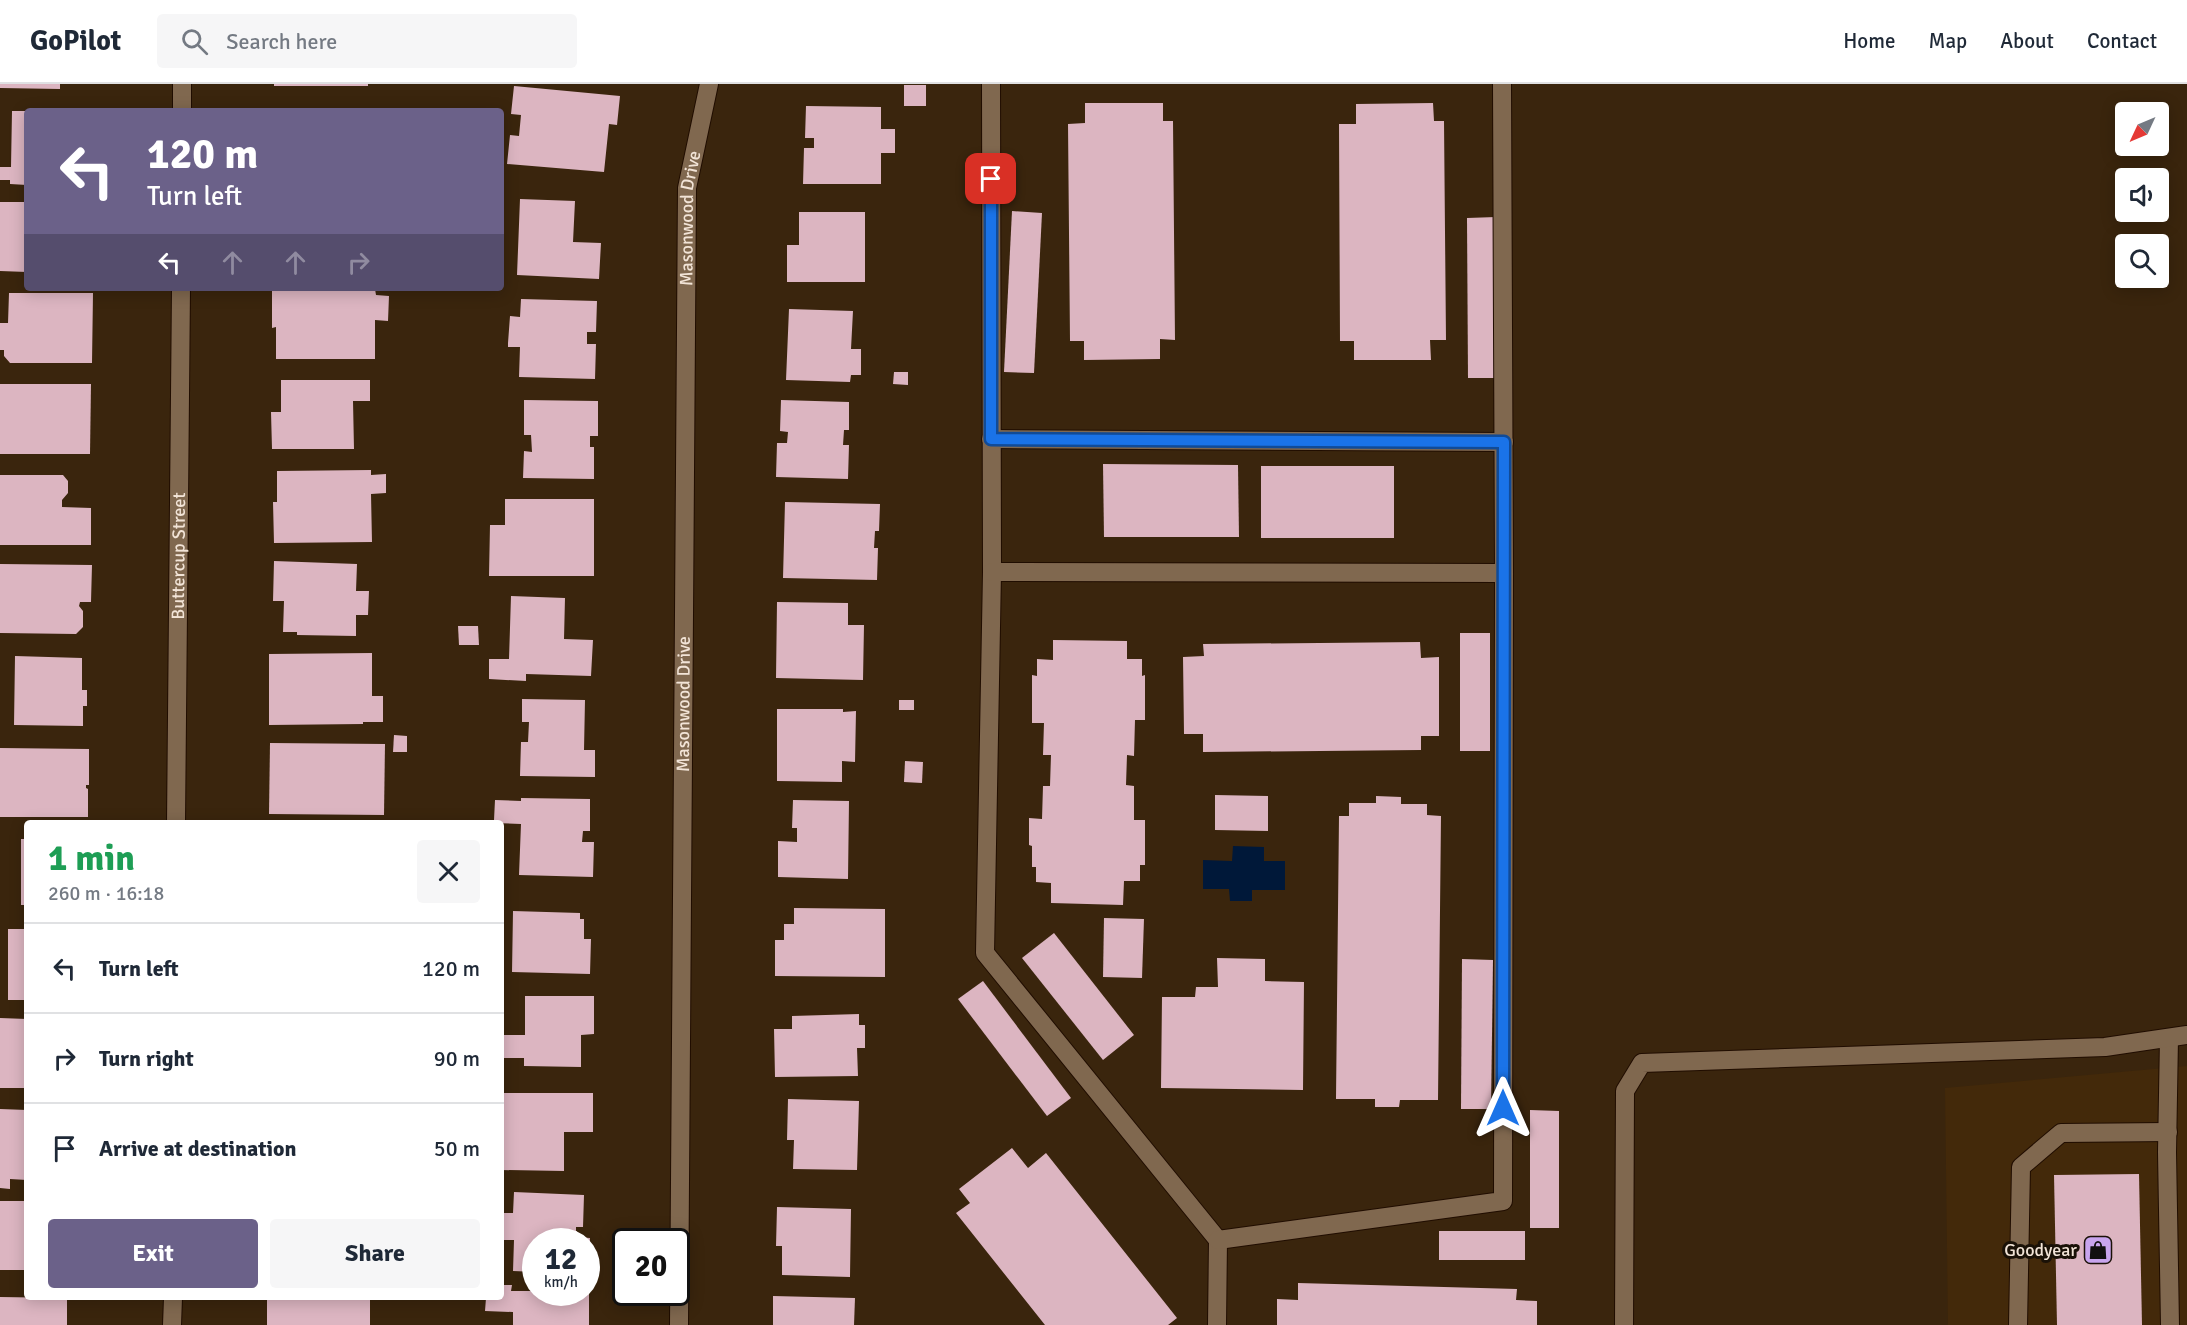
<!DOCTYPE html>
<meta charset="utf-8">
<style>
:root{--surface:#fff;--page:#f6f6f7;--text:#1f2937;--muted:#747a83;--line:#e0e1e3;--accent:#6b6189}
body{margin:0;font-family:Signika,sans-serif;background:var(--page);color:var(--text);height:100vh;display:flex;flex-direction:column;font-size:22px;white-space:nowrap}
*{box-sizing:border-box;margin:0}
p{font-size:20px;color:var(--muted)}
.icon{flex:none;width:33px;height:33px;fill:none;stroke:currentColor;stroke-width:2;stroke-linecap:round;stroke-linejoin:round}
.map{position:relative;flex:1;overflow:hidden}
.side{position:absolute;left:24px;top:736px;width:480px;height:480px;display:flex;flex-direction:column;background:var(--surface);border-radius:6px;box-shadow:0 3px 15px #0003}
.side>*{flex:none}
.banner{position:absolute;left:24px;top:24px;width:480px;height:183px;border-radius:6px;box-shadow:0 3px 15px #0003;background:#6b6189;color:#fff;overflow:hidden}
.needle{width:39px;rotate:226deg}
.tools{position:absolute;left:2115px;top:18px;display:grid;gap:12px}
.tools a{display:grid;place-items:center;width:54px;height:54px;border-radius:6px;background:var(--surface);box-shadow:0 3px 15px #0003;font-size:30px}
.speed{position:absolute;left:522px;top:1144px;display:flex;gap:12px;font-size:30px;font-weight:700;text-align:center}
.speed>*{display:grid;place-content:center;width:78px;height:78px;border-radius:50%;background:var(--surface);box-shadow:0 3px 15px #0003;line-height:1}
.speed small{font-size:15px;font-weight:400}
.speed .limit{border:3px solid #111;border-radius:9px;background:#fff;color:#111}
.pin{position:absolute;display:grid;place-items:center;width:51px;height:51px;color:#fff;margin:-26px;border-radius:12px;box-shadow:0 3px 9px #0006}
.me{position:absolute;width:66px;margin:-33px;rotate:0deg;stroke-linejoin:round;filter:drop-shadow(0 0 4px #0008)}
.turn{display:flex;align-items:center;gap:21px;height:126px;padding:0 24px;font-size:27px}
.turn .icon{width:78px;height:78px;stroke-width:2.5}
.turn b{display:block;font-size:42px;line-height:51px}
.lanes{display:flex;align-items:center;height:57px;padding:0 24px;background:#0003;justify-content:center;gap:30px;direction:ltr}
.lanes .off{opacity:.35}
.round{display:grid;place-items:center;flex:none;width:63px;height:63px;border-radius:6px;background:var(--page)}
.headline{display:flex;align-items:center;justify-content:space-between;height:102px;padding:0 24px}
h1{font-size:36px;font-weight:700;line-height:45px;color:#1e9e55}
.action{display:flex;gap:12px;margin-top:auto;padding:12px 24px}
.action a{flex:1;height:69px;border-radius:6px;background:var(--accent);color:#fff;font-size:24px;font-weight:700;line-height:69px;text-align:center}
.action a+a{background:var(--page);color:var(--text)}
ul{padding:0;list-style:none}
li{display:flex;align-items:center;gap:18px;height:90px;padding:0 24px;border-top:2px solid var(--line)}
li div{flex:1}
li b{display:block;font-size:22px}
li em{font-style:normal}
header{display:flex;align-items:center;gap:36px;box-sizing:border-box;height:84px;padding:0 30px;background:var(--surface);border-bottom:2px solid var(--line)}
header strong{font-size:28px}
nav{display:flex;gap:33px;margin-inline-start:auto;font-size:21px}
.search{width:420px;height:54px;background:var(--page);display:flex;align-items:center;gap:15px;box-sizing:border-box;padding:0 21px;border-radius:6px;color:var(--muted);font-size:22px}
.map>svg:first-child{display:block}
.built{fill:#43290a}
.water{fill:#001839}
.building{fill:#dcb5c1}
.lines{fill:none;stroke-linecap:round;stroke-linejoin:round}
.minor-casing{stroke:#200d00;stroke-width:20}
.minor{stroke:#80684f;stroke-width:18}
.route-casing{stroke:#114b97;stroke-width:15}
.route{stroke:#1a73e8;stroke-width:10}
.labels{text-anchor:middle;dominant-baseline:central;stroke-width:6;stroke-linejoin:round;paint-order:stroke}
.street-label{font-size:18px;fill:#f2e4d7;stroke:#1a1107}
.poi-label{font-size:18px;fill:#f2e4d7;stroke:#1a1107;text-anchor:end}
</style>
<header>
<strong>GoPilot</strong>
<div class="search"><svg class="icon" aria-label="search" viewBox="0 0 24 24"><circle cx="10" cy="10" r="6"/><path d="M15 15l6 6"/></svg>Search here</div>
<nav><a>Home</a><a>Map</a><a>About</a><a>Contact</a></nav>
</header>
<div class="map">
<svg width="2187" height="1241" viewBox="0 0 2187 1241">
<rect width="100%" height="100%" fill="#3a250d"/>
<polygon class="built" points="2187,982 2187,1241 1948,1241 1945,1004"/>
<polygon class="water" points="1233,762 1264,763 1264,777 1285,777 1285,806 1252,806 1252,817 1230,817 1229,805 1203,805 1203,776 1232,777"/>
<g class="building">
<polygon points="0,0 60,0 60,5 0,4"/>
<rect x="274" y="0" width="94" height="2"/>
<rect x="904" y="1" width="22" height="21"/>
<polygon points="514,2 620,12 617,41 609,40 604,88 507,80 510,51 519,52 521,31 511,30"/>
<polygon points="1085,19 1163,19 1163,37 1173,37 1175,256 1160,255 1160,275 1084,276 1084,257 1070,257 1068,40 1085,39"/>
<polygon points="1433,19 1434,37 1444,37 1446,256 1430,256 1431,276 1354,276 1354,257 1340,257 1339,40 1356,40 1356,20"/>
<polygon points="806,22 881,23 881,45 895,45 895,69 881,69 881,100 803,100 804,64 814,64 814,54 805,54"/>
<rect x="273" y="24" width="81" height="3"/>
<polygon points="12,27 27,27 27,101 10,100 10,96 0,96 0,83 11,83"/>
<polygon points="520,115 575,117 573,158 601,159 599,195 517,191"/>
<polygon points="0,118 27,118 27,188 0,187"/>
<polygon points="1012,127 1042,129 1034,289 1004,288"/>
<polygon points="799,128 865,128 865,198 787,198 787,161 799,161"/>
<polygon points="1496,133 1498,294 1468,294 1467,134"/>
<polygon points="272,205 375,205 376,211 389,212 388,237 375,236 375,275 276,275 276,243 272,244"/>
<polygon points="9,209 93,209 92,279 10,279 4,272 4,266 0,266 0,239 8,239"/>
<polygon points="521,215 597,217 596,248 587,248 587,260 596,260 595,295 519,293 520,263 508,263 508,259 510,232 520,233"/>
<polygon points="789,225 853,227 851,265 861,265 861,291 851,291 850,298 786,296"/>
<polygon points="894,288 908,288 908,301 893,300"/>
<polygon points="281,296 370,296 370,317 353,317 354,365 272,365 271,328 281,328"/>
<polygon points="0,300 91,300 90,370 0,370"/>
<polygon points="524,316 598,317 598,352 590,352 590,363 594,363 594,395 523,394 524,367 532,368 531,351 524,351"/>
<polygon points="781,316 849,318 849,346 844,346 843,361 849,361 848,395 776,393 777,359 787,359 788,348 780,347"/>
<polygon points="1103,380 1238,381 1239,453 1104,453"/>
<rect x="1261" y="382" width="133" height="72"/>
<polygon points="371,386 371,391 386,390 386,409 371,410 372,458 274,459 273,418 277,418 277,387"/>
<polygon points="0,391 63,391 68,397 68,409 62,416 62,423 91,424 91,461 0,461"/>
<polygon points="505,415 594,415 594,492 489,492 490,441 505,441"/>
<polygon points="785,418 880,420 879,447 875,447 874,464 878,464 877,496 783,494"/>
<polygon points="274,477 357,480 356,507 369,507 368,531 356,531 356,552 297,551 297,548 283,548 284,517 273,517"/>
<polygon points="0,480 92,481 91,518 80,518 79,522 83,527 83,543 76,550 0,549"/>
<polygon points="511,512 565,514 564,555 593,556 591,592 526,590 526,597 489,595 489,575 509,575"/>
<polygon points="777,518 848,519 848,541 864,541 863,596 776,594"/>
<polygon points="458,542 478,542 479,561 459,561"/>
<rect x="1460" y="549" width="30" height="118"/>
<polygon points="1053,556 1127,557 1127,575 1142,575 1142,592 1145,591 1145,636 1135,636 1134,672 1127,671 1126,701 1134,702 1134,736 1145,736 1145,781 1140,781 1140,797 1124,797 1123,821 1051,819 1051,799 1036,798 1036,783 1032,783 1032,762 1029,761 1029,734 1042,735 1043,702 1050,702 1051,671 1043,671 1044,639 1032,639 1032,591 1037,592 1037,575 1053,576"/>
<polygon points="1420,558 1421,574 1439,573 1439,652 1421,652 1421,666 1203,668 1203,650 1184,650 1183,573 1204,572 1203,560"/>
<polygon points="372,569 372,612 383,612 383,638 363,638 363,640 269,641 269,570"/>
<polygon points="15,572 82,574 82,606 87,606 87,622 83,622 83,642 14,641"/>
<polygon points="522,615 585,616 584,666 595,666 595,693 520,692 521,658 528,658 529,638 522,638"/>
<rect x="899" y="616" width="15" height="10"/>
<polygon points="777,625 843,625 843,628 856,627 855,678 842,677 842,698 777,697"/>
<polygon points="394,651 407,652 407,668 393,668"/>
<polygon points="270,659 385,660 384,731 269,730"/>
<polygon points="0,664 89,665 89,701 86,701 86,704 88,705 88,733 0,733"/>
<polygon points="905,677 923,678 922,699 904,698"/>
<polygon points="1215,711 1268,712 1268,747 1215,746"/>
<polygon points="1376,712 1401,713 1401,720 1427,720 1427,731 1441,732 1438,1016 1400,1016 1399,1023 1375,1023 1375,1015 1336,1015 1339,732 1349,732 1349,719 1376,719"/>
<polygon points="521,714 590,715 590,747 583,747 582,758 594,758 593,793 519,791 521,740 494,739 494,736 495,716 521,717"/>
<polygon points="793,716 849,717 848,795 778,793 778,757 797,758 797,744 792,744"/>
<rect x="21" y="755" width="6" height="66"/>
<polygon points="794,824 885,825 885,893 775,892 775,856 784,856 784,840 794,840"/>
<polygon points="513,827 580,829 580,835 584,835 584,855 591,855 590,890 512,888"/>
<polygon points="1104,834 1144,835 1142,894 1103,893"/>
<rect x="8" y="845" width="19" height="71"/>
<polygon points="1054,849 1134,951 1103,976 1022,874"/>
<polygon points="1217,874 1265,875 1265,897 1304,898 1303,1006 1161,1004 1162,913 1195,913 1196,903 1218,903"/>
<polygon points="1462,875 1493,876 1491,1025 1461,1025"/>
<polygon points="983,897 1071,1014 1047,1032 958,915"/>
<polygon points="525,912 594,912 594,950 581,951 581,983 524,982 524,974 501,974 501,951 525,951"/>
<polygon points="859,930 859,941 865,941 865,964 857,964 858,992 775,993 774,945 792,945 792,932"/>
<polygon points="0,934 27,935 27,1004 0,1004"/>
<polygon points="501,1009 593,1009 593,1048 564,1048 564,1087 501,1086"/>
<polygon points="788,1015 859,1017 857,1086 793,1085 794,1056 787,1056"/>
<polygon points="0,1025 27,1026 27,1096 10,1095 10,1105 0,1104"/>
<polygon points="1530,1026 1559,1027 1559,1144 1530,1144"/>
<polygon points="1012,1064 1028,1084 1046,1069 1177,1234 1168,1241 1045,1241 956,1129 970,1119 959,1105"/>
<polygon points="2139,1090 2142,1241 2057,1241 2054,1091"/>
<polygon points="514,1108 584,1111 583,1143 576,1143 576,1147 577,1147 577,1153 590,1154 589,1190 586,1189 586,1158 536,1158 536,1188 513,1187 514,1156 501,1156 501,1129 513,1129"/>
<rect x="0" y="1117" width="27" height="69"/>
<polygon points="777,1123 851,1125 850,1193 782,1191 782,1162 776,1162"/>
<rect x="1439" y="1147" width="86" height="29"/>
<polygon points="1298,1199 1517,1205 1516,1216 1537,1217 1537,1241 1277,1241 1277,1215 1298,1216"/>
<polygon points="501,1201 512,1201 511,1207 536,1207 536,1209 589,1209 589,1241 513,1241 513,1228 485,1227 486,1214 501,1214"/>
<polygon points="773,1212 855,1214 854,1241 773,1241"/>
<polygon points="0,1213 67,1214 67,1241 0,1241"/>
<rect x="267" y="1214" width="103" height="27"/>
</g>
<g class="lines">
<g class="minor-casing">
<g id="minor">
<polyline points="991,0 992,488 985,869 1218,1156 1217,1241"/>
<polyline points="182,27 182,0"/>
<polyline points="991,355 1504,358"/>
<polyline points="992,488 1504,489"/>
<path id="s1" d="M176,740L181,204"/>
<polyline points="2169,954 2167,1068 2170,1241"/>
<polyline points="1218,1156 1503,1117 1504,489 1502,0"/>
<polyline points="172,1241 173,1214"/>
<path id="s2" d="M679,1241L687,104L709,0"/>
<polyline points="1624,1241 1625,1007 1642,979 2105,963 2187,951"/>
<polyline points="2018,1241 2021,1083 2061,1049 2168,1048"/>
</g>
</g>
<use href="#minor" class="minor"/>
</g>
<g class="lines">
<g class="route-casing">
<polyline id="route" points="991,95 991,355 1504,358 1503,1024"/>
</g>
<use href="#route" class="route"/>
</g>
<defs>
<g id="shop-square" transform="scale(1.5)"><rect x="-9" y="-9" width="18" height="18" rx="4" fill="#c8a5ee" stroke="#1a1107"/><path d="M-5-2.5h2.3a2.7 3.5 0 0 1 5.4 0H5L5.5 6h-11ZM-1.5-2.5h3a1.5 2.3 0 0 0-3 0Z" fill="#111"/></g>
</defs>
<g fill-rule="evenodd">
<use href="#shop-square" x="2098" y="1166"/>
</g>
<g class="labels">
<g class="street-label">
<text stroke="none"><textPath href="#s2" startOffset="1107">Masonwood Drive</textPath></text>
<text stroke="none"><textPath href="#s1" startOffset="268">Buttercup Street</textPath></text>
<text stroke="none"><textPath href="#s2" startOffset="621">Masonwood Drive</textPath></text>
</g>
<g class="poi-label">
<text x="2077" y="1166">Goodyear</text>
</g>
</g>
</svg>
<div class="tools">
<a><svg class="needle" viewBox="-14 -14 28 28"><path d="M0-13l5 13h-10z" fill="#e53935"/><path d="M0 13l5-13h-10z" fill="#747a83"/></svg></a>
<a><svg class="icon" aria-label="sound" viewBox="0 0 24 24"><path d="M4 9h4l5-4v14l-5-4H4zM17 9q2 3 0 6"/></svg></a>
<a><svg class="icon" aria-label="search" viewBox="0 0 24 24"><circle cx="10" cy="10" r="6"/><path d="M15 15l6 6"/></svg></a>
</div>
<div class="speed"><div>12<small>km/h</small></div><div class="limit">20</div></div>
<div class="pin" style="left:991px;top:95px;background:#d93025"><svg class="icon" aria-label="arrive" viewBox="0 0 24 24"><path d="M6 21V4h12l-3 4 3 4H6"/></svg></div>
<svg class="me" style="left:1503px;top:1024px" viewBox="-20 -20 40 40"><path d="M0-17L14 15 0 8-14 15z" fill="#1a73e8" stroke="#fff" stroke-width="4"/></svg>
<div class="banner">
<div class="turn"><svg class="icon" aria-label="left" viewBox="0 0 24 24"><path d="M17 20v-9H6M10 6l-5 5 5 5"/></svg><div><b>120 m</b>Turn left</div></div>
<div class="lanes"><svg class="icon" aria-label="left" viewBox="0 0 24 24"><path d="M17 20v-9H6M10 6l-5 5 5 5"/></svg><svg class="icon off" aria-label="ahead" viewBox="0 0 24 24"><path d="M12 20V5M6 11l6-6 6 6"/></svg><svg class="icon off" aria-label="ahead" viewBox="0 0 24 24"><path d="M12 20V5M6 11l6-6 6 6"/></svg><svg class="icon off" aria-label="right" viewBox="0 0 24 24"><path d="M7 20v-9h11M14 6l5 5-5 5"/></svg></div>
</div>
<section class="side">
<div class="headline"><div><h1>1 min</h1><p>260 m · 16:18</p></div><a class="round"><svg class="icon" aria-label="close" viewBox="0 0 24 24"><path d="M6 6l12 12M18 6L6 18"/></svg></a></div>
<ul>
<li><svg class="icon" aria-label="left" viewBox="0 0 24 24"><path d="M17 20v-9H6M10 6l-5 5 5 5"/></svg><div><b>Turn left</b></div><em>120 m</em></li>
<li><svg class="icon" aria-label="right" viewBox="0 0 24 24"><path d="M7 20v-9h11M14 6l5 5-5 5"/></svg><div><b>Turn right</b></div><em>90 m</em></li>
<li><svg class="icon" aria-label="arrive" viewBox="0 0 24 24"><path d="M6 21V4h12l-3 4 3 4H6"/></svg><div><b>Arrive at destination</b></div><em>50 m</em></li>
</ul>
<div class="action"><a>Exit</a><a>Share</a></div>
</section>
</div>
